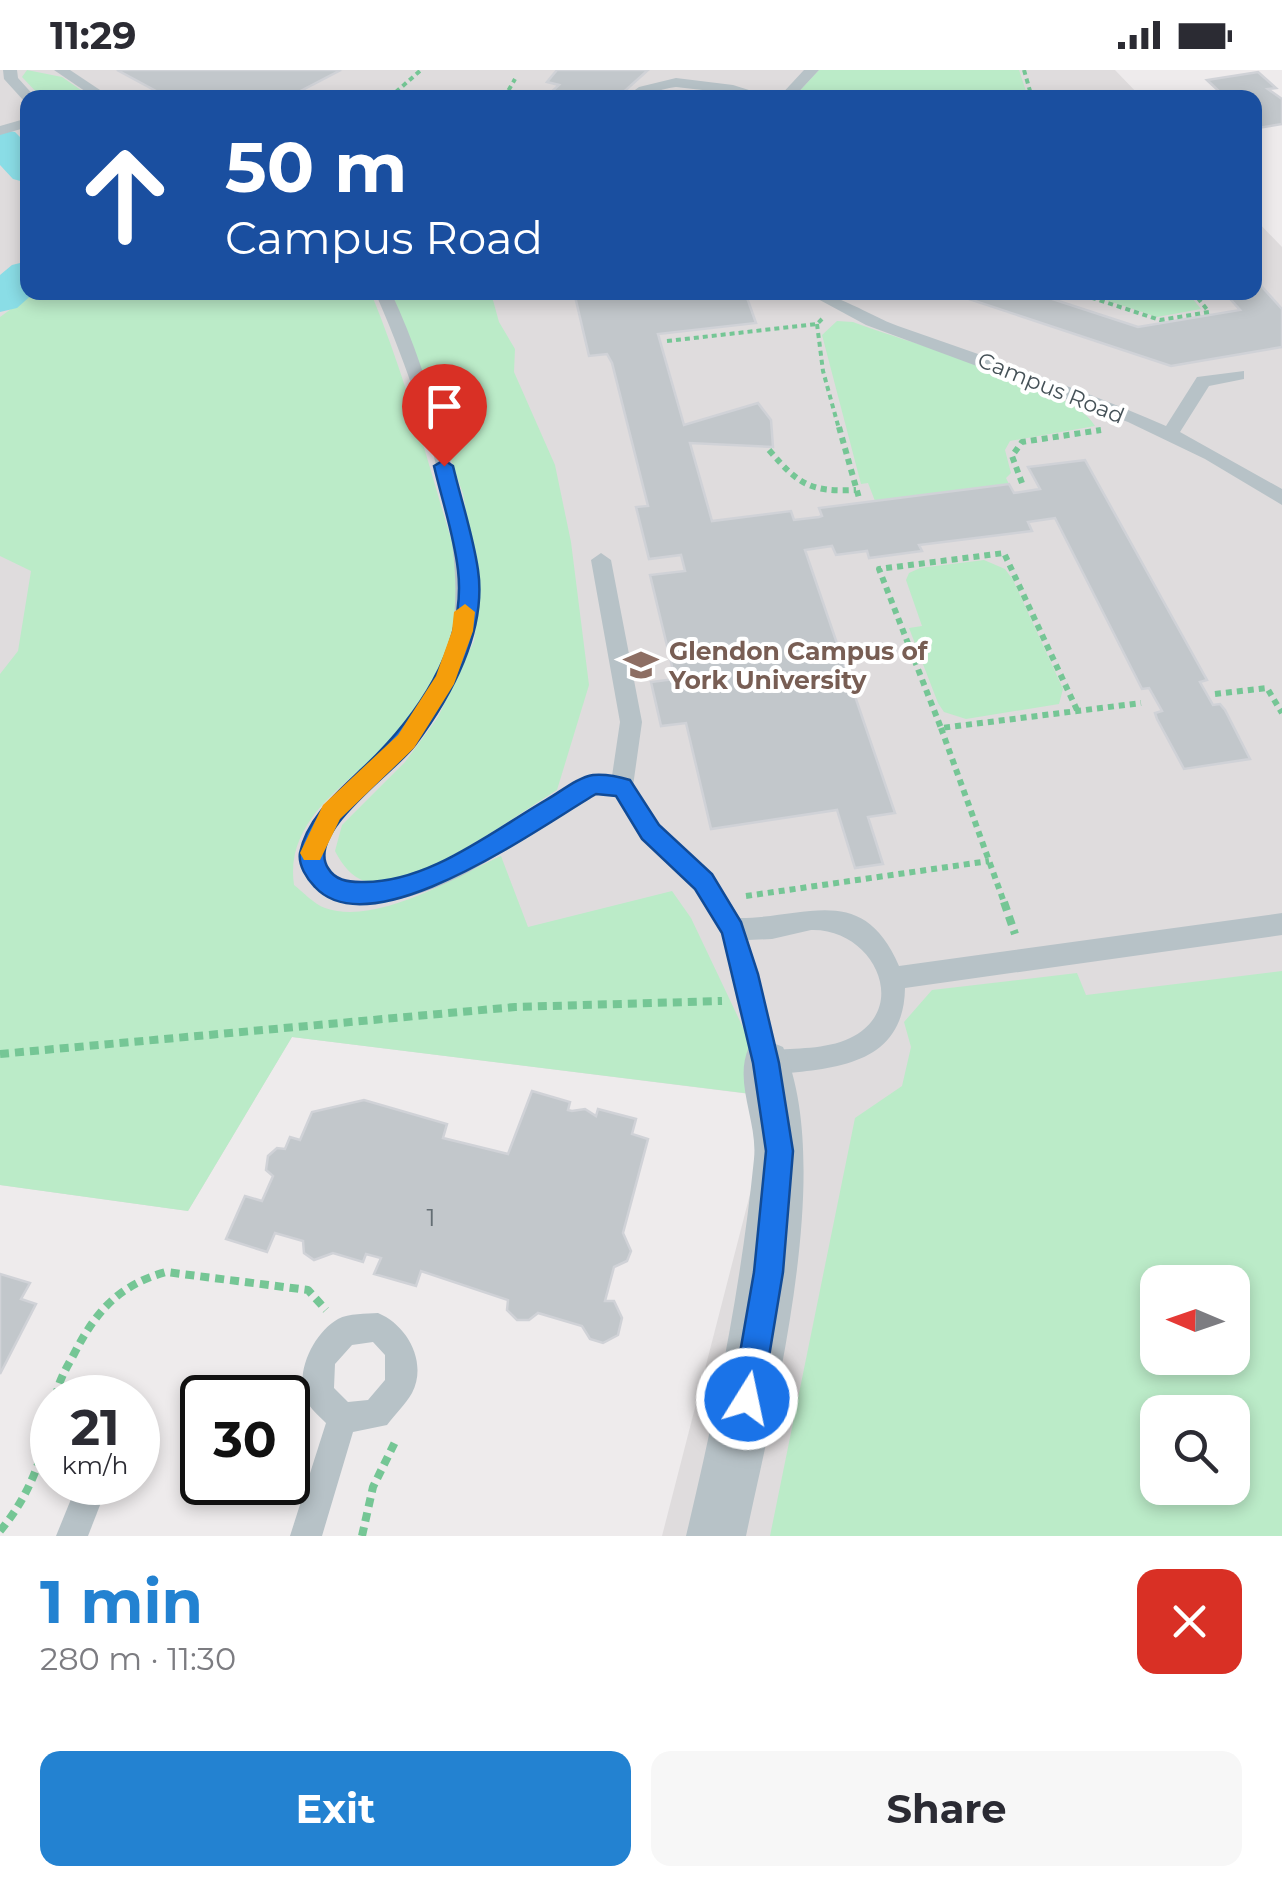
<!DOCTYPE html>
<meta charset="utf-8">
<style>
:root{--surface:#fff;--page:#f7f7f7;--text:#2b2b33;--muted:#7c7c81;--accent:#2382d1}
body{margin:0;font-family:Montserrat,sans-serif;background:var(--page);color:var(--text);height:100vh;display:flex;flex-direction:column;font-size:38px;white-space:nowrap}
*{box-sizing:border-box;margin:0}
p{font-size:32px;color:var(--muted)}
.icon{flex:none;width:55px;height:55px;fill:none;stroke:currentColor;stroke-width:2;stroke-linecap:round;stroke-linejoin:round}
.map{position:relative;height:1466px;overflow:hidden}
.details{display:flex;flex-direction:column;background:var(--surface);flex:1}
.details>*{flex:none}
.banner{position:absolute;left:20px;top:20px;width:1242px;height:210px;border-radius:20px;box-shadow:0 5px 15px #0003;background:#1a4fa0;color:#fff;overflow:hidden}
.needle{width:65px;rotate:272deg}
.tools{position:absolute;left:1140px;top:1195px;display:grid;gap:20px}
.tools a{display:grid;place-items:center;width:110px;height:110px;border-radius:20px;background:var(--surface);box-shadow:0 5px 15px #0003;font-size:50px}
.speed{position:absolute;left:30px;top:1305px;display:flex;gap:20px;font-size:50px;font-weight:700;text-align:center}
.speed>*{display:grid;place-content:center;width:130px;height:130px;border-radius:50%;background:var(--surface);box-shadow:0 5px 15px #0003;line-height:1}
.speed small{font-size:25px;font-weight:400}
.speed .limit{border:5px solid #111;border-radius:15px;background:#fff;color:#111}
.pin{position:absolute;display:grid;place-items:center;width:85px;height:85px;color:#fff;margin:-102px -42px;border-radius:50% 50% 50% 0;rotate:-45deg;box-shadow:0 0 10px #0007}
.pin .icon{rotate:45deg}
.me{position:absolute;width:110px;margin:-55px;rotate:10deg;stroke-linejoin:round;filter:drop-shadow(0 0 8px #0008)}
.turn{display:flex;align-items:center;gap:35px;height:210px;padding:0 40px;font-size:45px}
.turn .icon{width:130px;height:130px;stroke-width:2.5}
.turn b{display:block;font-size:70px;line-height:85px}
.round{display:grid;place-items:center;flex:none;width:105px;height:105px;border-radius:20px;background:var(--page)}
.headline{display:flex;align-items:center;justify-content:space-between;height:170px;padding:0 40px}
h1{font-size:60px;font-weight:700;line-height:75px;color:var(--accent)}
.primary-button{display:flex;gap:20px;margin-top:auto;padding:20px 40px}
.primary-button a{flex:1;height:115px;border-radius:20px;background:var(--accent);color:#fff;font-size:40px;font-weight:700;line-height:115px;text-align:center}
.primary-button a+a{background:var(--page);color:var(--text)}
.status{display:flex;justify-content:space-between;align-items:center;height:70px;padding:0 50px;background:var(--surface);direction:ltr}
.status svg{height:28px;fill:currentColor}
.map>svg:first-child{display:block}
.education{fill:#dfdcdd;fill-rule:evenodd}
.green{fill:#bbebc8;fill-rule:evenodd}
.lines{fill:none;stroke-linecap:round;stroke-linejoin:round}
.river{fill:#8adde6;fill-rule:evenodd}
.building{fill:#c2c7cb;stroke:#d0d2d7;stroke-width:2.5}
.path-far2{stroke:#75c695;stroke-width:4;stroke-dasharray:5 4;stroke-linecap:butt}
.path-far1{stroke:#75c695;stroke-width:6;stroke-dasharray:6 5;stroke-linecap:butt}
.path{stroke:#75c695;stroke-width:8;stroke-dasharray:9 6;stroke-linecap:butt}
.service{fill:#b7c2c7;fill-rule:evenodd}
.minor{fill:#b7c2c7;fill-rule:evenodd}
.route{fill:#1a73e8;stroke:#114b97;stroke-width:2.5}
.slow{fill:#f59e0b}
.labels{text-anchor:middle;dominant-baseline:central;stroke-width:8;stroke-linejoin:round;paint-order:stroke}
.far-street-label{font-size:22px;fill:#455157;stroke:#fff}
.education-label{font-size:25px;font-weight:bold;fill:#785e54;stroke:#fff;text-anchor:start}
.near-number-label{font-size:25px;fill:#646e74}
</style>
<div class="status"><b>11:29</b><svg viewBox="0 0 49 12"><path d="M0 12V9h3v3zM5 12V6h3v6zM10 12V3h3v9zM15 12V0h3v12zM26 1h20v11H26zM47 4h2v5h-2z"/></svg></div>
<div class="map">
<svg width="1282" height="1466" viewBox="0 0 1282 1466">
<rect width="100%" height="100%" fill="#eeebec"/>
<path class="education" d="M0,0H1115L1141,27L28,28V222H1255V149L1282,177V1444L1253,1466H662L775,1027L292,967L188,1141L0,1115ZM1158,1212H1232V1288H1158ZM1158,1342H1232V1418H1158Z"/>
<g class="green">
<polygon points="27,0 62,7 91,27 41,27 22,7"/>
<polygon points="819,0 1019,0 1028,27 793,28"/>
<path d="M33,223H371C398,289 418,356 438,425C447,458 462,494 458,529C453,577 429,630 396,666C355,710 284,746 294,815C303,822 314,834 325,838C377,856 455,807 501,786L528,857L672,821L691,848L776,1027L292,967L188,1141L0,1115V604L18,581L31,501L0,486V247Z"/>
<path d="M392,223H491L499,252L515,279L514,302L555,395L571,472L589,615L557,720C517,745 421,814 376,813C355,812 344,798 335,781L342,755L405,692L438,647L474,571L480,524L463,424Z"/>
<polygon points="1085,223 1188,223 1201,239 1157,247"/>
<path d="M837,251L853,252C901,271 1075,317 1095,356L1010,371L1005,380L1011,403L1006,408L1009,414L875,431L868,413L861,414L822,265Z"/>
<polygon points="984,490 1005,499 1013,510 1063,619 1059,634 966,649 944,642 938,633 909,558 922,556 906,510 909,503 920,498"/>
<path d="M1282,901V1466H770L855,1048L902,1016L911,977L904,952L932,920L1077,903L1086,925ZM1158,1212H1232V1288H1158ZM1158,1342H1232V1418H1158Z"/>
</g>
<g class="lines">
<g class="river">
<polygon points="0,59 15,62 28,75 28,113 13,109 0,95"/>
<polygon points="28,191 28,222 35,222 17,238 0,242 0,205 12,195"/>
</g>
</g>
<g class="building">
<polygon points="117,0 341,0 287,28 169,28"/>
<polygon points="557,0 648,0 617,28 545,28 559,15 547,12"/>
<polygon points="1258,2 1276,18 1268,19 1282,29 1282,54 1258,58 1255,55 1255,28 1224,26 1207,10"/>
<polygon points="1255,209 1282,239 1282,277 1171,296 948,222 1031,222 1138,257 1240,240 1224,222 1255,222"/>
<polygon points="574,222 745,222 756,253 658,264 684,355 758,333 771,350 773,377 690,373 712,451 791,441 794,450 819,447 822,446 819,438 1009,414 1014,423 1040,419 1028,397 1085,390 1207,610 1200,612 1213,635 1220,634 1225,640 1250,689 1184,699 1157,649 1155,643 1162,641 1149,618 1142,619 1055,448 1028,452 1032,461 919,475 922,481 869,488 867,481 836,485 832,476 805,480 895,743 868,747 883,794 855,798 837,740 711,759 686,653 661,656 651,612 675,609 650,505 685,501 681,485 649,489 636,437 648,436 612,293 607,284 589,286"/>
<polygon points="532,1021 570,1032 568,1040 572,1041 585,1039 596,1046 598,1039 636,1049 632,1064 648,1069 623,1163 631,1181 627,1191 614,1197 605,1231 614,1231 622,1248 618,1265 603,1273 590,1269 582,1256 538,1243 529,1250 517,1250 507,1240 508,1230 421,1201 416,1216 374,1204 381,1188 366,1184 363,1192 333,1183 314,1190 304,1183 303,1171 275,1163 267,1182 226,1169 245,1126 262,1131 273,1106 266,1100 268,1086 277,1078 285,1079 290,1067 300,1070 312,1042 364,1030 447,1054 443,1068 508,1084"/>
<polygon points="0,1204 30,1213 21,1229 36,1234 0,1304"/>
</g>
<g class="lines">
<g class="path-far2">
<polyline points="1024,0 1032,28"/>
<polyline points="389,28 421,0"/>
<polyline points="504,28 515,9"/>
<polyline points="1074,222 1160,250 1209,242 1193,222"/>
<polyline points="817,254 823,301 839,359"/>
<polyline points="667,271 817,254 823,248"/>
</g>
<g class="path-far1">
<polyline points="839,357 859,428"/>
<path d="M769,380C799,415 810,422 856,420"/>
<polyline points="1022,413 1012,386 1022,372 1101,360"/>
<polyline points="1215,624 1267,618 1282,643"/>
<polyline points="1077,640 1004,483 879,499 941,658 1141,633"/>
<polyline points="941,658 1005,835"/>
<polyline points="746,826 989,791"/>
</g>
<g class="path">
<polyline points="1004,832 1015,864"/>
<polyline points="0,984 515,937 722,931"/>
<path d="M56,1328C58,1311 66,1299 74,1284C96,1241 119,1215 166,1202L308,1220L326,1240"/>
<path d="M0,1461C30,1425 43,1387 52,1342"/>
<polyline points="362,1466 373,1417 395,1372"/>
</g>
<g class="service">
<polygon points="3,0 17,0 18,8 36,28 24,31 4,9"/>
<polygon points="54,0 70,0 112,28 95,28"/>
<polygon points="804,0 819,0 793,28 778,28"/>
<path d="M676,8L733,15L774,28L676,17C658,19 643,28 624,28L639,17Z"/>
<polygon points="28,48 28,57 0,65 0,56"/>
<path d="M375,222H391C414,271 430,322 445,373C480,488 495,581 411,681C382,716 328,741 324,791C358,867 534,736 574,712L592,706H612L620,652L591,490L601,483L611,490L642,652L633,716L659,755L712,805L740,848C807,848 863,812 899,896L1282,843V865L905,918C904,999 827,999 766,1005L757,1002L753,993L722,862L696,819L643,769L615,725C608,724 600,722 593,724C579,728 566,742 554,749C498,784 439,830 370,833C341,835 294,818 301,781C312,729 366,704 397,667C423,636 444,599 452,560C470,467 413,308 375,222ZM811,860C872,858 910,935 854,966C831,979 800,978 776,980L748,870L772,869Z"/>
<polygon points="536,222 552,222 554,225 546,230"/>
<path d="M805,222C837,222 868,245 898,256C988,288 1078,317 1166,356L1197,307L1244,301V309L1209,316L1180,362L1282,419V435L1205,389L1128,352L866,255Z"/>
<path d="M378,1243C407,1255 428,1292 412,1323C406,1334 395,1344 387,1355L353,1362L322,1466H290L326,1353C320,1347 313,1341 309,1335C291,1308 313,1263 338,1249C349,1243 366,1244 378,1243ZM373,1272L385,1285V1310L368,1330L348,1332L334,1318L335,1294L352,1275Z"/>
<polygon points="78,1412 109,1412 88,1466 56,1466"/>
</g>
<path class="minor" d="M766,970L783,977C836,1098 773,1337 746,1466H686C716,1341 741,1217 754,1089C758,1051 733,1012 749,977Z"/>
</g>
<path class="route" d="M444,390L453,396C461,430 473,465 478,500C487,561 451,627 415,675C396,701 305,762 328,798C335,810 347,812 361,812C427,814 491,762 546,730C559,723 578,707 593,705C604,704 620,707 630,710L659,755L712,804L741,852L758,904L779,993L793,1081L783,1202L762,1329L758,1340L747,1344L737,1340L732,1329L754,1202L766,1081L753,993L722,863L695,819L642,769L616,726L596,724C541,756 372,879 315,817C307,809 298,795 300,783C307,748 338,722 362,699C415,649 467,578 458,500C454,465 442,430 434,396Z"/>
<polygon class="slow" points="465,534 475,542 473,561 454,614 414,678 340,749 320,790 304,790 300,783 323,735 398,665 436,606 452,561 454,542"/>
<defs>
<g id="university-bare" transform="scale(2.7)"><path d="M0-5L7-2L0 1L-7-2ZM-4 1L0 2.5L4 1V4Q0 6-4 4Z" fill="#8d6e63" stroke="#fff" stroke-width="2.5" paint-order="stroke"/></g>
</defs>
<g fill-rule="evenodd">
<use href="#university-bare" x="641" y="595"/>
</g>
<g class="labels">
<g class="far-street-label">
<text transform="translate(1051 318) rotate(22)">Campus Road</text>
</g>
<g class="education-label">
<text x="669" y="581">Glendon Campus of<tspan x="669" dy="29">York University</tspan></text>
</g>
<g class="near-number-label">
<text x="431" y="1147">1</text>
</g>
</g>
</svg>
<div class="tools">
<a><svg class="needle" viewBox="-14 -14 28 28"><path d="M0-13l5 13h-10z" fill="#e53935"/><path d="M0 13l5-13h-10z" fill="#7c7c81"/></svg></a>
<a><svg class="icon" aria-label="search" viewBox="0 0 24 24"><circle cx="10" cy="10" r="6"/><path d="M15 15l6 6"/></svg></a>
</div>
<div class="speed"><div>21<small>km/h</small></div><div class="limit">30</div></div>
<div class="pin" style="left:444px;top:396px;background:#d93025"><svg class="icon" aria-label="arrive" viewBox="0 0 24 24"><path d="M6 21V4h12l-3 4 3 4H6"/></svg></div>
<svg class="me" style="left:747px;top:1329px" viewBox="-20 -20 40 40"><circle r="17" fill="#1a73e8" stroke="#fff" stroke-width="3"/><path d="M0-11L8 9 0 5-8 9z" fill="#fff"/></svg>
<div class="banner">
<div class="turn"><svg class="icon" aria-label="ahead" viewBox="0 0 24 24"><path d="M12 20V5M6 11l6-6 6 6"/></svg><div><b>50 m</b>Campus Road</div></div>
</div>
</div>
<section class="details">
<div class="headline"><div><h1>1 min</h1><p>280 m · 11:30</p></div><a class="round" style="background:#d93025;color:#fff"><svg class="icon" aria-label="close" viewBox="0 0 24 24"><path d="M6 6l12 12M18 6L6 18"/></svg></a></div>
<div class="primary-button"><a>Exit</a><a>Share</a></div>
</section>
